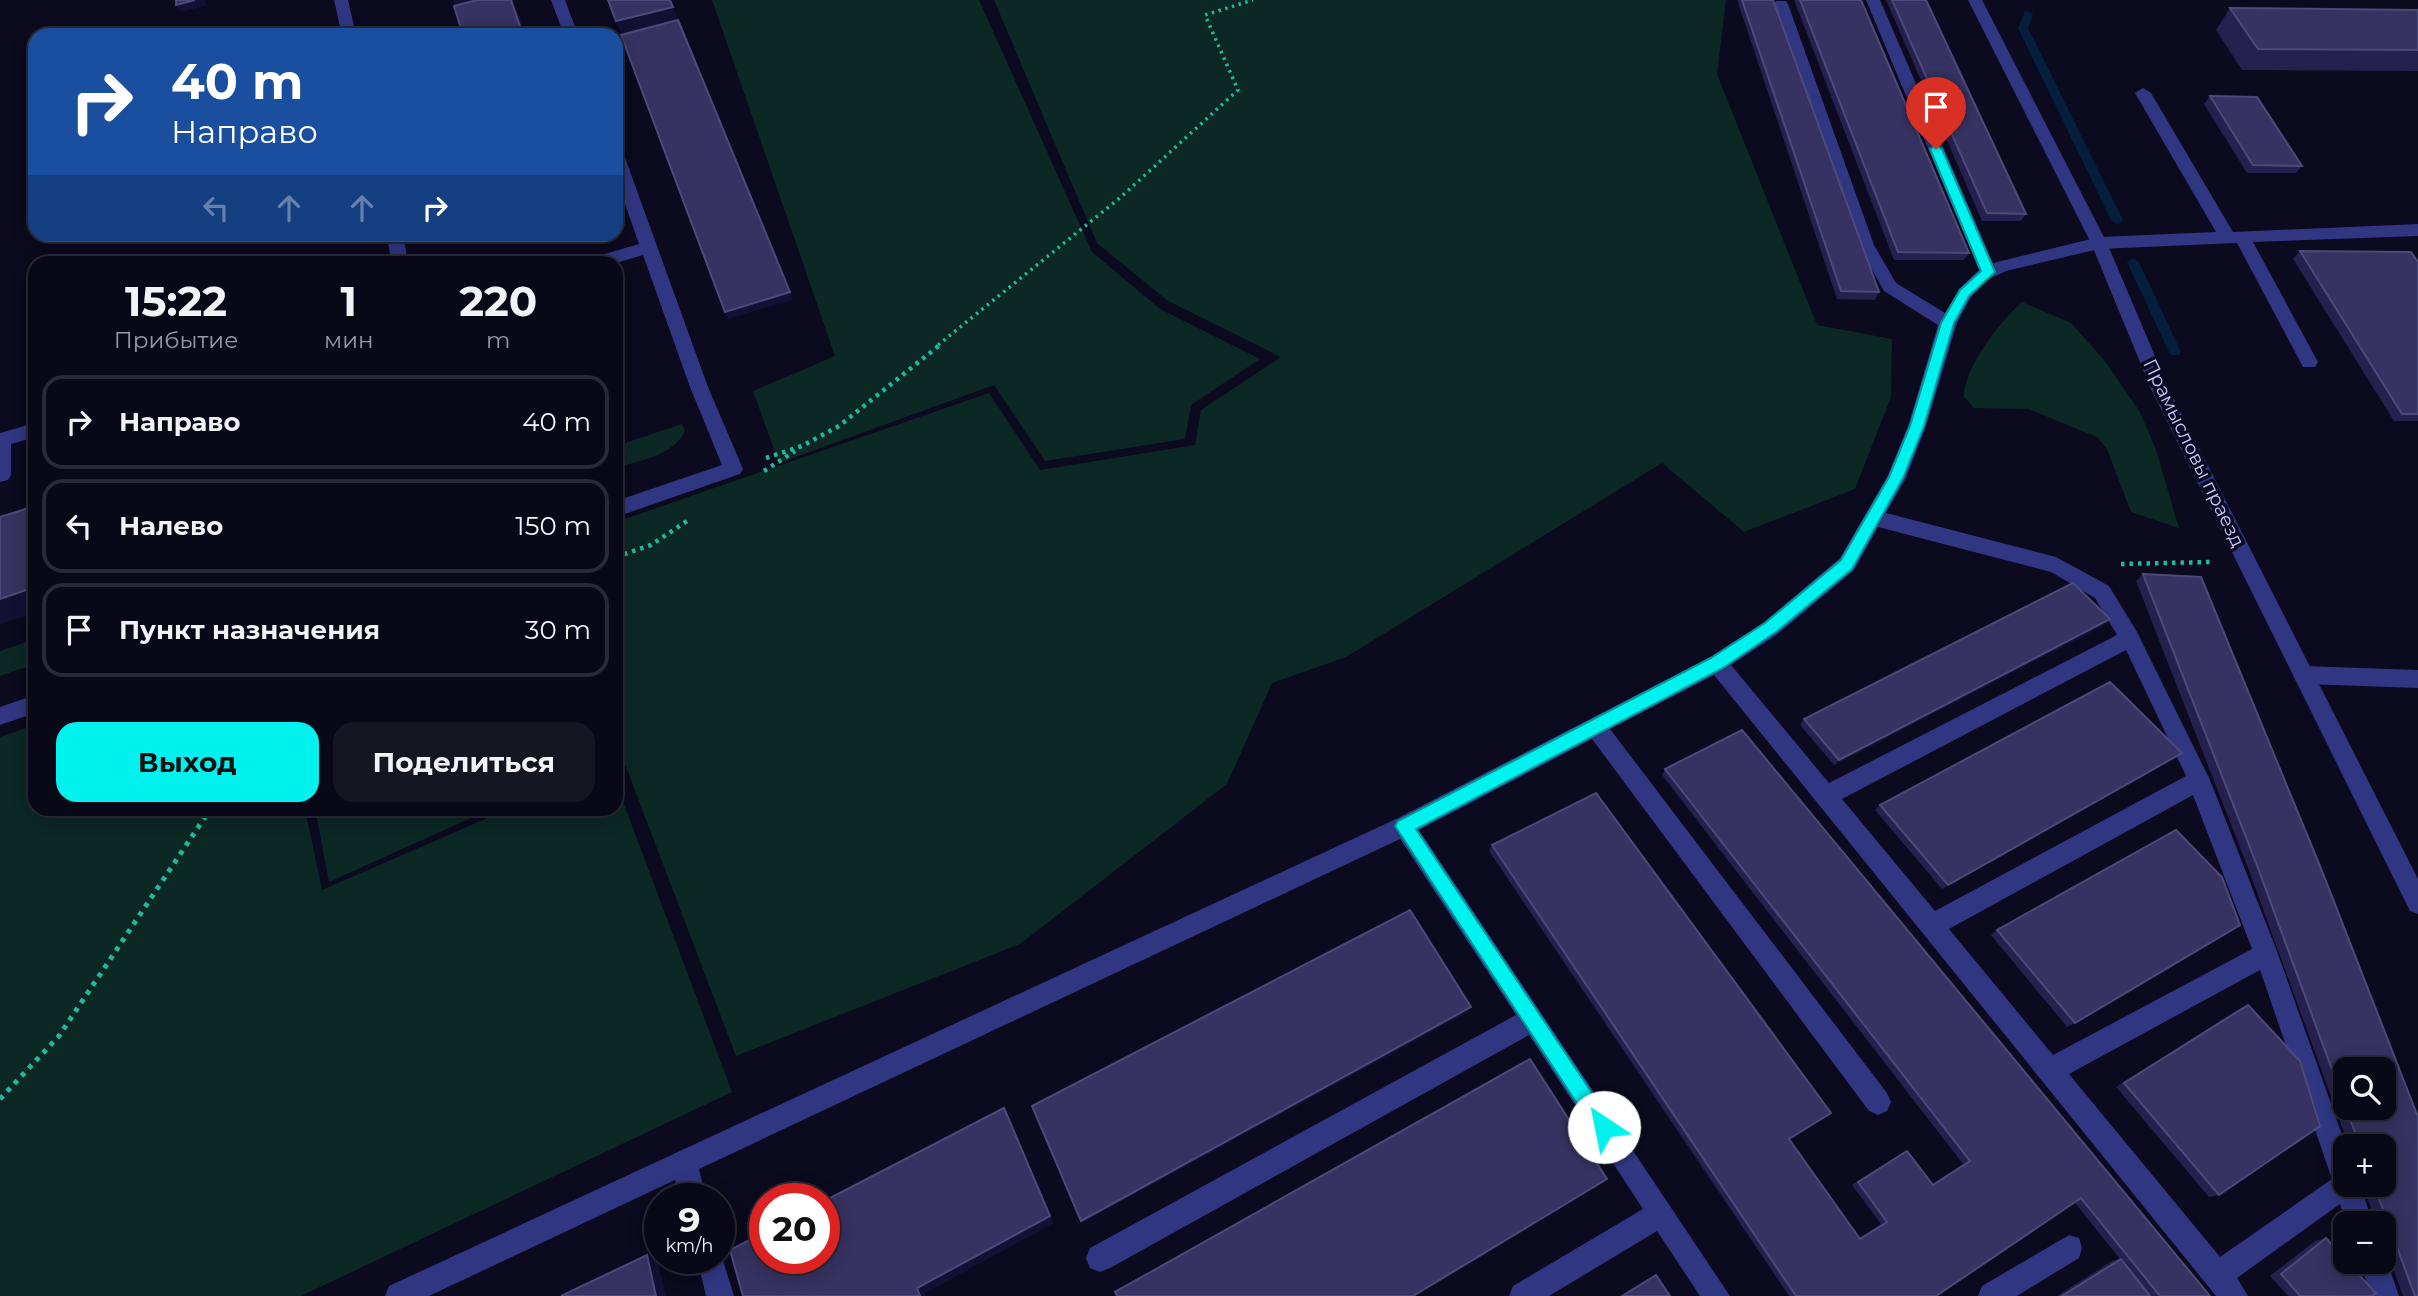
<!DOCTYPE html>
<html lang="ru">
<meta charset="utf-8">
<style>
:root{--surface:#080816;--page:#161623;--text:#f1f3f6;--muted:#989aa1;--line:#292935;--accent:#00f2ee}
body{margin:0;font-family:Montserrat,sans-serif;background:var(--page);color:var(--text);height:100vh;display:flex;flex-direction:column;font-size:26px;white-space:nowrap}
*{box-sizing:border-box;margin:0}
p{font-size:23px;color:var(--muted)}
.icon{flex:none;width:38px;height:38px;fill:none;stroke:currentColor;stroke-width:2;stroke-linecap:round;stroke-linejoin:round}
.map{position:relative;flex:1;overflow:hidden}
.drawer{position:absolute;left:28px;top:256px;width:595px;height:560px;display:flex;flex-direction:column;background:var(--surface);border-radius:21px;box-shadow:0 4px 18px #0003,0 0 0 2px var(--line)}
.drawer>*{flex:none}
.hud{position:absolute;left:28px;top:28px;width:595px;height:214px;border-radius:21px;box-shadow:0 4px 18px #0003,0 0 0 2px var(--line);background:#1a4fa0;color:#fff;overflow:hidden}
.tools{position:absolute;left:2333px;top:1057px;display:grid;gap:14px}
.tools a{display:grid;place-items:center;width:63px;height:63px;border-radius:14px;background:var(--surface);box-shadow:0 4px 18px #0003,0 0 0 2px var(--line);font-size:35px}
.speed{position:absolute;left:644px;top:1183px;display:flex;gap:14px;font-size:35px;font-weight:700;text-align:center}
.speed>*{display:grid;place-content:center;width:91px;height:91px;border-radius:50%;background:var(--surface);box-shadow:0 4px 18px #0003,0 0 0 2px var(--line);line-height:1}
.speed small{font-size:18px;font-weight:400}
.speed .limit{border:10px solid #d22;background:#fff;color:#111}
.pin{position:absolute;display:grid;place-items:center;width:60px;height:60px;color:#fff;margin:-72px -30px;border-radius:50% 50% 50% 0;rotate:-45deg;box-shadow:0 0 7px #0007}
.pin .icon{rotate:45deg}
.me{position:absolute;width:77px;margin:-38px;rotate:326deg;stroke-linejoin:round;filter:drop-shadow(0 0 5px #0008)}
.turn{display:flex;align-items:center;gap:24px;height:147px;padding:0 28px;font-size:32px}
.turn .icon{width:91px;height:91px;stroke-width:2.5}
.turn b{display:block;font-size:49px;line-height:60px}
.lanes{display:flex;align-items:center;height:66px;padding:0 28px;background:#0003;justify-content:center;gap:35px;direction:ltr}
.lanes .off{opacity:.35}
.eta{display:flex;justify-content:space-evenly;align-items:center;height:119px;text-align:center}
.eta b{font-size:42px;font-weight:700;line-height:49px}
.primary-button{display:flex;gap:14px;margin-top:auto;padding:14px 28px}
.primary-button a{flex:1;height:80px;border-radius:21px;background:var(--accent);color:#111;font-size:28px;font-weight:700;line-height:80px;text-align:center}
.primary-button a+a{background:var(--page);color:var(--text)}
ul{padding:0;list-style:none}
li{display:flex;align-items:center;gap:21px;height:94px;margin:0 14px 10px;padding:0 14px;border:4px solid var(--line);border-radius:21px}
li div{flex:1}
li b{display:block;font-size:26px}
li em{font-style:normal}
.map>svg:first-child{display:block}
.green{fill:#0c2824}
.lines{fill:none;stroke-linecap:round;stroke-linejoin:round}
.stream{fill:#041f3c;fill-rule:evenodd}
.path-far2{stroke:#21b99e;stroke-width:3.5;stroke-dasharray:2.5 4.5;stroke-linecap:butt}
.path-far1{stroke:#21b99e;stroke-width:4.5;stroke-dasharray:3.5 5;stroke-linecap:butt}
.path{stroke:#21b99e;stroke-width:5;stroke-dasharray:4.5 6;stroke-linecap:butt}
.lane{fill:#303682;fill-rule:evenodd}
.street{fill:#303682;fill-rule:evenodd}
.wall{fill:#24214e;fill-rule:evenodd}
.shaded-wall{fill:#131033}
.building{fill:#363261;stroke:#4c4a7a;stroke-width:2}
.route{fill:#00f2ee;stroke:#009d9b;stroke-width:2}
.labels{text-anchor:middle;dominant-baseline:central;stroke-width:7;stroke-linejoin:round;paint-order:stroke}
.street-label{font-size:19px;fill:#c7c7ff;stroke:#0b0a1e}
</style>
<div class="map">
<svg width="2418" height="1296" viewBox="0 0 2418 1296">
<rect width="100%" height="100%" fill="#0b0a1e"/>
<g class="green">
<polygon points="712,0 979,0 1092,252 1160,309 1260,359 1191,405 1185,439 1045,461 994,385 779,463 753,391 835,356"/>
<polygon points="994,0 1726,0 1717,74 1817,325 1892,339 1891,397 1855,489 1744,532 1662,463 1346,657 1272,683 1227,784 1020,944 736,1056 620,751 616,752 616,522 989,393 1040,470 1195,445 1201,410 1281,357 1168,301 1097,243"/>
<path d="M2022,302L2071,323L2104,360L2140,412L2156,450L2179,528L2131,512L2107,449L2097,437L2028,409L1974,408L1964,397C1964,367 2000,322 2022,302Z"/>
<path d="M682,424L685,431C673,456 641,460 616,468V446Z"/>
<polygon points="35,639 35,664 0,676 0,651"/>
<polygon points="35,725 35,808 305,809 322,890 508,809 616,808 616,783 732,1092 301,1296 0,1296 0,737"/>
<polygon points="315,808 491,808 491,809 329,882"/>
</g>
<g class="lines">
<g class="stream">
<polygon points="2025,11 2033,13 2028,28 2123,220 2121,223 2117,224 2111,220 2018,28"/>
<polygon points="2133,258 2139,262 2181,352 2179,355 2171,355 2169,352 2127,262"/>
</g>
<polyline class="path-far2" points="938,345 1121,197 1238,90 1205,15 1253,0"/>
<g class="path-far1">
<polyline points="766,458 802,446 839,426 941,344"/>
<polyline points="764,471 795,451"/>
<polyline points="616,557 651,545 687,521"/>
<polyline points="2121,564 2210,562"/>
</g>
<polyline class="path" points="0,1099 59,1036 211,808"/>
<g class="lane">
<polygon points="334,0 348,0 356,35 342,35"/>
<polygon points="551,0 565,0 578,35 564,35"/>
<path d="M1866,0H1880L1993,263L2099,237L2216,232L2135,93L2143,88L2151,93L2233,232L2418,224V236L2253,242L2318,362L2315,367H2303L2237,243L2099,249L2006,271L1989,279L1971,297L1957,323L1926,426L1906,478L1886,513L2056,557L2109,586L2137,632L2210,780L2278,954L2346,1146L2345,1185H2360L2373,1223H2347L2340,1204L2237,1278L2248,1296H2216L1714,675L1610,729L1887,1093L1891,1102L1887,1111L1878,1115L1869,1111L1592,739L1419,830L1730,1296H1700L1657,1231L1549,1296H1509L1513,1286L1643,1209L1529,1035L1110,1268L1100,1272L1090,1268L1086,1258L1090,1248L1516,1015L1400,839L699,1169L706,1199H680L675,1180L429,1296H385L389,1286L1396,819L1710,657L1764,622L1840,558L1887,477L1908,426L1938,325L1884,291L1858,245L1774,4L1776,1H1786L1788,4L1874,245L1896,283L1945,313L1959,289L1979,270ZM1878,527L2051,572L2095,598L2117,635L1829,783L1731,665L1778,634L1854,570ZM2126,650L2186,776L1935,911L1842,799ZM2193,795L2252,949L2053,1055L1949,929ZM2260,970L2332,1179L2220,1257L2069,1074Z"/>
<polygon points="616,150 624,155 708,387 743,469 740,474 616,517 616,501 722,465 690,387 643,255 616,263 588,262 591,258 639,244 616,178"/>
<polygon points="386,234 403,234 408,262 392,262"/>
<polygon points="35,423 35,437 11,444 11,475 8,480 0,482 0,433"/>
<polygon points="2304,666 2418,670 2418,688 2304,684 2296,681 2293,675 2296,669"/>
<polygon points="35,695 35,713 0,725 0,707"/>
<polygon points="2069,1235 2079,1238 2082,1248 2079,1258 2017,1296 1978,1296 1982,1286"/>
<polygon points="719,1248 734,1296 706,1296 697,1258 719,1258"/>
<polygon points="2384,1252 2399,1296 2371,1296 2360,1262 2384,1262"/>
</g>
<polygon class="street" points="1968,0 1982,0 2107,243 2169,389 2418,879 2418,914 2410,911 2151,389 2091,243"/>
</g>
<g class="wall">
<polygon points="1737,0 1773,0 1879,292 1875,300 1837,299"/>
<polygon points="1794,0 1861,0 1969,253 1964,260 1894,260"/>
<polygon points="1886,0 1926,0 2026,214 2021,221 1982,221"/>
<polygon points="2230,8 2418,10 2418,71 2242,70 2216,30"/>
<polygon points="2210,96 2302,166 2296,173 2247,173 2204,104"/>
<polygon points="2300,251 2418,262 2418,421 2394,421 2293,259"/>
<path d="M2143,574L2201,577L2322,871L2418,1117V1296H2403L2384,1243V1223H2376L2363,1185H2384V1146H2349L2250,873L2136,581ZM2345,1069H2384V1108H2345Z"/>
<polygon points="2104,625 1834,765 1800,725 1804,719"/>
<polygon points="2174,759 1942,889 1875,810 1880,805"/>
<polygon points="1665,769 2210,1296 2057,1296 2112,1261 2120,1259 2075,1203 1936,1296 1789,1296 1489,851 1492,845 1789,1139 1859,1238 1881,1224 1852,1185 1907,1151 1932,1184 1963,1164 1662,775"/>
<polygon points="1997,930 2075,1023 2067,1027 1991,935"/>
<polygon points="2248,1005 2219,1195 2209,1197 2116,1087 2239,1009"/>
<polygon points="2326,1238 2372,1296 2288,1296 2270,1276 2315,1241"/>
</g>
<g class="shaded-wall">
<polygon points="195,0 205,0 206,6 181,12 176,5"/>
<polygon points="455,0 491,0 457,8 453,1"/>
<polygon points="511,0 518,13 525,35 523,35"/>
<polygon points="673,7 680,28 625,42 616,21"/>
<polygon points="790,292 793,300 728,319 725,312"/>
<polygon points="35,587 35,613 1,624 0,623 0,599"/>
<polygon points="2110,619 2104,625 1834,765 1839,760"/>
<polygon points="2182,753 2174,759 1942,889 1948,885"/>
<polygon points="1471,1007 1468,1012 1082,1223 1081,1221"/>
<polygon points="1004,1108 1009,1117 1054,1223 925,1293 926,1296 920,1296 917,1288"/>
<polygon points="647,1255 657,1259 666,1296 656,1296"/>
</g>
<g class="building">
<polygon points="176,0 195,0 176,5"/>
<polygon points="477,0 511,0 523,35 463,35 454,6"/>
<polygon points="608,0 670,0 673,7 616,21"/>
<polygon points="1742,0 1773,0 1879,292 1841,291"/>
<polygon points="1800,0 1861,0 1969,253 1898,252"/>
<polygon points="1892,0 1926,0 2026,214 1987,213"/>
<polygon points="2230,8 2418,10 2418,50 2258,49"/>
<polygon points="678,20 790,292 725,312 621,35"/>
<polygon points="2210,96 2257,97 2302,166 2253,165"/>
<polygon points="2300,251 2411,252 2418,262 2418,414 2402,414"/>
<polygon points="35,506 35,587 0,599 0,517"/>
<polygon points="2143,574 2201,577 2322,871 2418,1117 2418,1296 2415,1296 2374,1185 2384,1185 2384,1146 2360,1146 2346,1108 2384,1108 2384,1069 2345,1069 2345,1105 2258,868"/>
<polygon points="2073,583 2110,619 1839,760 1804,719"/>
<polygon points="2110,682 2182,753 1948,885 1880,805"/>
<polygon points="1742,730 2210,1296 2160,1296 2081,1198 1936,1296 1796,1296 1492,845 1596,793 1831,1113 1789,1139 1860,1239 1887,1222 1858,1182 1907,1151 1933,1185 1970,1161 1665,769"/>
<polygon points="2176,830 2222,877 2240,925 2075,1023 1997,930"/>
<polygon points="1410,910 1471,1007 1081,1221 1032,1106"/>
<polygon points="2248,1005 2300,1061 2320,1126 2219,1195 2124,1083"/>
<polygon points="1530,1059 1607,1179 1413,1296 1117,1296 1115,1292"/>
<polygon points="1004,1108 1050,1216 917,1288 920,1296 743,1296 730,1250 765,1232 765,1258 824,1258 824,1201"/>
<polygon points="2326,1238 2345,1259 2345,1262 2347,1262 2376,1293 2372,1296 2300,1296 2281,1274"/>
<polygon points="647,1255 656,1296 561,1296"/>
<polygon points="2121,1259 2150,1296 2062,1296"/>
<polygon points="1656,1275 1670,1296 1622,1296"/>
</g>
<polygon class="route" points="1936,145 1942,149 1995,272 1969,296 1954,323 1924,426 1903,478 1852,569 1776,632 1723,668 1416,829 1610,1120 1613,1127 1610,1134 1604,1137 1597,1134 1395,826 1398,821 1711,658 1765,623 1841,560 1889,477 1910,426 1941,323 1960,290 1981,271 1930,149"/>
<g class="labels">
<g class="street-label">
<text transform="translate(2194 453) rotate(64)">Прамысловы праезд</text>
</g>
</g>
</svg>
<div class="tools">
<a><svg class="icon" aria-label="search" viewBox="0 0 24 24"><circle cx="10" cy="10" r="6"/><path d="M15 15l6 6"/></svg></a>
<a>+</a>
<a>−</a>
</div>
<div class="speed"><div>9<small>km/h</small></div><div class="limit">20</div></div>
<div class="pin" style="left:1936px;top:149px;background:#d93025"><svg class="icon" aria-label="arrive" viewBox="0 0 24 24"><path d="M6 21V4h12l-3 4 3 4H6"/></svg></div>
<svg class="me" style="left:1604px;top:1127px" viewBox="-20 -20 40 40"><circle r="19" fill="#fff"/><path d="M0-13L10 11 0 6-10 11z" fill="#00f2ee"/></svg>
<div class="hud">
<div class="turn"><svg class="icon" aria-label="right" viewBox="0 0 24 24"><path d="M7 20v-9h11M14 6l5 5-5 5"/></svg><div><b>40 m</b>Направо</div></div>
<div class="lanes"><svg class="icon off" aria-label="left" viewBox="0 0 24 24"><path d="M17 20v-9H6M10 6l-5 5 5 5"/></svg><svg class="icon off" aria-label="ahead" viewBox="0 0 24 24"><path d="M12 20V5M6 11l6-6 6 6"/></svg><svg class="icon off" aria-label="ahead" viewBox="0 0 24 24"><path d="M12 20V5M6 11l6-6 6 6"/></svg><svg class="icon" aria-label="right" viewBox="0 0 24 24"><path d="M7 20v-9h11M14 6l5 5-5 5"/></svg></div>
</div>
<section class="drawer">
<div class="eta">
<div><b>15:22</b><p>Прибытие</p></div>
<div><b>1</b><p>мин</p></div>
<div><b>220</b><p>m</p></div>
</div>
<ul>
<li><svg class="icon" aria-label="right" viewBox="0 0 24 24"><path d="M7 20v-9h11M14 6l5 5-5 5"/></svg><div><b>Направо</b></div><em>40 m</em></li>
<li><svg class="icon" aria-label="left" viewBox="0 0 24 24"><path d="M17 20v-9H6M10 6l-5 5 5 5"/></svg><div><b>Налево</b></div><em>150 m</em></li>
<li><svg class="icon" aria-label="arrive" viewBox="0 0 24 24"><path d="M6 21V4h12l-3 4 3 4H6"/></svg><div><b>Пункт назначения</b></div><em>30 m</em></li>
</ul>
<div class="primary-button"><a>Выход</a><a>Поделиться</a></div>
</section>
</div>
